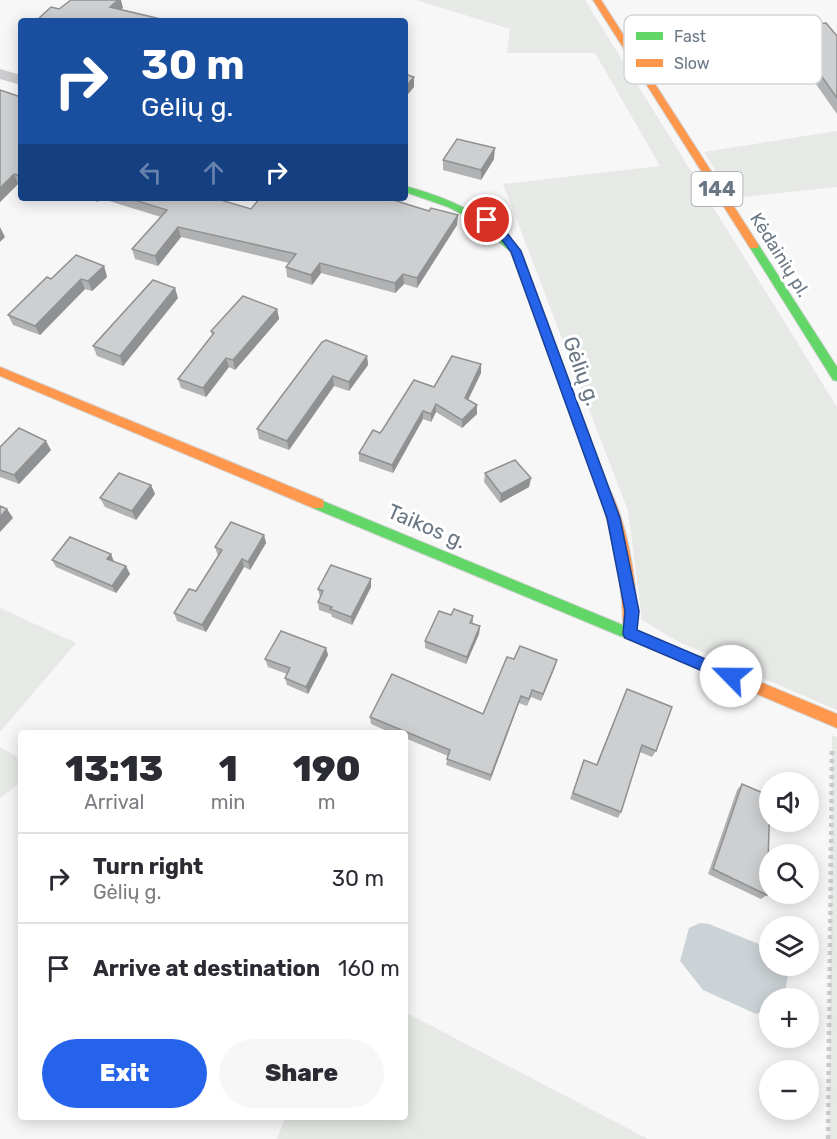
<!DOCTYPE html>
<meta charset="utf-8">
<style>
:root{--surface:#fff;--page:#f7f7f7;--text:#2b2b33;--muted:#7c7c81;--line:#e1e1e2;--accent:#2563eb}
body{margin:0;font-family:Rubik,sans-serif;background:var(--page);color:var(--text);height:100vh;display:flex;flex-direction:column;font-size:22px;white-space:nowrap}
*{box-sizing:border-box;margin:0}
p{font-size:20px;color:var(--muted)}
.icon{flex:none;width:33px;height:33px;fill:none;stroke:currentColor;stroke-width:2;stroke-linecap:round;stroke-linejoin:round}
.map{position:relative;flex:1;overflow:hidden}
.sheet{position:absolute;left:18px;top:730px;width:390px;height:390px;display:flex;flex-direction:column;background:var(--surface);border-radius:6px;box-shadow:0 3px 15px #0003}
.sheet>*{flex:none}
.guide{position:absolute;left:18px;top:18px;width:390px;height:183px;border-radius:6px;box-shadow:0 3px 15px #0003;background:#1a4fa0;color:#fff;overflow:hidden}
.buttons{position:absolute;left:759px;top:772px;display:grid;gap:12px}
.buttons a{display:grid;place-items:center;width:60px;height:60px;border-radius:50%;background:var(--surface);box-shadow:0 3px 15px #0003;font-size:30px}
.pin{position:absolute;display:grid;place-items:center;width:51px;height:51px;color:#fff;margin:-26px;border:3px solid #fff;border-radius:50%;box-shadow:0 2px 6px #0007}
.me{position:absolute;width:66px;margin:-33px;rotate:293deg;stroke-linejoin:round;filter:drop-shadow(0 0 4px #0008)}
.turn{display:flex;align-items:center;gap:21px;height:126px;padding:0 24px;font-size:27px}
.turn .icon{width:78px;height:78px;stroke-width:2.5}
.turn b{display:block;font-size:42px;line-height:51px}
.lanes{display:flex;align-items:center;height:57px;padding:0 24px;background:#0003;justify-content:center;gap:30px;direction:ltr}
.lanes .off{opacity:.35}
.eta{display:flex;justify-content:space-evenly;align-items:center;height:102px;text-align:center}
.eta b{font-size:36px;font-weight:800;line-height:42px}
.primary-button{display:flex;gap:12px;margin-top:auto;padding:12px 24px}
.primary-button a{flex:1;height:69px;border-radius:36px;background:var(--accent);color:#fff;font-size:24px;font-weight:800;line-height:69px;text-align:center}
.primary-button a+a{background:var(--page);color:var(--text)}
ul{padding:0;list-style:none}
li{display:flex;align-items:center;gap:18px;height:90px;padding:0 24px;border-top:2px solid var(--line)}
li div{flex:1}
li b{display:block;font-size:22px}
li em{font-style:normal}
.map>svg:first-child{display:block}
.green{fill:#e6e9e5}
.water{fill:#ccd3d6}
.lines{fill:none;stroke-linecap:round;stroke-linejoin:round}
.fast-casing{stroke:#d3d4d5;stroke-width:2}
.slow-casing{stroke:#d3d4d5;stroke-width:2}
.path{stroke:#c9cacb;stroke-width:4.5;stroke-dasharray:4 4;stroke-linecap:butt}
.street{fill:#ccccce;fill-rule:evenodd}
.fast{fill:#63d668;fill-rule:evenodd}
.slow{fill:#ff974d;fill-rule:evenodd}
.wall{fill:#b1b2b3}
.shaded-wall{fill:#909192}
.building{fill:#cecfd0;stroke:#909192;stroke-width:1.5}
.route{fill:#2563eb;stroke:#184099;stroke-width:1.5}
.labels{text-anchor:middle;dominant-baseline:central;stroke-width:6;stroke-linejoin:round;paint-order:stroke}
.far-street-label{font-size:18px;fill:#6a7784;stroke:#fff}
.shield{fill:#fff;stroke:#97a0a9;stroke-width:1.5}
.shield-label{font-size:20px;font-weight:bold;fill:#6a7784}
.street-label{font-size:21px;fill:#6a7784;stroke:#fff}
.key{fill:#fff;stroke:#d2d6da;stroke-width:1.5}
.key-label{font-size:16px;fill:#6a7784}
</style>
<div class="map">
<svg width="837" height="1139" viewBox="0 0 837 1139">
<rect width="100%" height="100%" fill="#f7f7f7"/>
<g class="green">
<polygon points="416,0 585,0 837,407 837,710 679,642 642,620 628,511 503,184 660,166 595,53 507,53 510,29"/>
<polygon points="837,131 837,187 733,198 704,152"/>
<polygon points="0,608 76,643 0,732"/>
<polygon points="832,735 837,737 837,1139 828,1139"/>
<polygon points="0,747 21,759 21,782 0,798"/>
<polygon points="405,1012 648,1139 277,1139 285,1118 405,1118"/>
</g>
<polygon class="water" points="700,923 709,924 769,948 770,966 788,966 789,969 784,999 770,999 769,1009 756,1014 703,990 680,961 689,928"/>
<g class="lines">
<g class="fast-casing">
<g id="fast">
<path d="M405,186C450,198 487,215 520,249L612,496L611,500L606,501L600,496L511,252L475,221L448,207L405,192Z"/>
<polygon points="754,242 758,244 837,367 837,381 833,380 749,246"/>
<polygon points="318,499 647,635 649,639 647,643 642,645 637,643 313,508 312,504"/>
</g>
</g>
<g class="slow-casing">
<g id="slow">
<polygon points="593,0 601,0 758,244 758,248 750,248"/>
<polygon points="0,367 323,500 324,504 323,508 313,508 0,376"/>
<path d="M606,491L611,492C630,532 638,590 637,634L635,638L630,640L625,638L623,634C624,587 614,541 600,496Z"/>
<polygon points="642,633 837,714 837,728 637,643 635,639 637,635"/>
</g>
</g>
<polyline class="path" points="828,1139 832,750"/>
<polygon class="street" points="0,69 21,75 21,85 0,79"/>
<use href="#fast" class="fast"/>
<use href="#slow" class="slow"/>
</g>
<g class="wall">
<polygon points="796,26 837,36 837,114 797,57 801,47 793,36"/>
<polygon points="0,90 21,97 21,185 18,184 0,202"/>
<polygon points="494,159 481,180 443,170 443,160"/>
<polygon points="85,198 214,198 251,209 457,225 417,288 404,284 395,293 321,273 312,285 287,277 286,267 289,263 181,237 158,266 135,259 132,249 161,217 109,201 100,200 98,202"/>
<polygon points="104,266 107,277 92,291 85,289 40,335 13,325 8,315 51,279"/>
<polygon points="178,298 123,366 97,356 93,346"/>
<polygon points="277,309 279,319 235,370 229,367 206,397 181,388 178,379 212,335 211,331"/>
<polygon points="322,342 367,356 368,365 349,391 334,386 289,450 259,439 257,429"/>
<polygon points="481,373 468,400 477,414 462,428 436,412 431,422 423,419 393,473 359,461 359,453 380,433 434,387"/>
<polygon points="0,447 51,450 19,484 0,477"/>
<polygon points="485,473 531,478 529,487 500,503 484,482"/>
<polygon points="151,485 155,494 136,520 105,507 100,498"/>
<polygon points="264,535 266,543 250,570 244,567 206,632 177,621 174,613 196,591 219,556 218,556 215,547"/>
<polygon points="111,554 114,562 130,574 116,593 56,567 52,560"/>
<polygon points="371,579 371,587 352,625 332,617 331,614 319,610 318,602 320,597 318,589"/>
<polygon points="451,615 473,616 473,623 480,626 479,634 466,664 425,648 425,641"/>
<polygon points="326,648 328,655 308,694 287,685 285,678 287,674 268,667 265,659"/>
<polygon points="514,659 557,660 541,701 531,697 527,706 519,703 490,781 446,765 448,756 405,738 405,734 394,734 371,724 370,717 483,714"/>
<polygon points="624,696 656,751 652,757 640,752 621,812 618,818 570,799 584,760 596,765"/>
<polygon points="742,784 767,895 761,899 708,874 737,790"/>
</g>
<g class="shaded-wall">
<polygon points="118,0 121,0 123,8 113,17 110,7"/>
<polygon points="414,77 414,87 405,98 405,88"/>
<polygon points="495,148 494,159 481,180 481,170"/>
<polygon points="14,174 18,184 0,202 0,188"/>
<polygon points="458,215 457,225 417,288 417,278"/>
<polygon points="0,227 5,237 0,242"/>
<polygon points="178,227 181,237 158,266 155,256"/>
<polygon points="320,263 321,273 312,285 311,275"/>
<polygon points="104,266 107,277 92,291 88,281"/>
<polygon points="403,274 404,284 395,293 395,283"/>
<polygon points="81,279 85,289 40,335 35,326"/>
<polygon points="175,288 178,298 123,366 120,356"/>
<polygon points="277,309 279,319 235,370 233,360"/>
<polygon points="367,356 368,365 349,391 349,382"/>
<polygon points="226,358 229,367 206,397 203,388"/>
<polygon points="481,364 481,373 465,406 465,398"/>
<polygon points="333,376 334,386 289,450 287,441"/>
<polygon points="436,404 436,412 431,422 431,414"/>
<polygon points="477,405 477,414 462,428 462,420"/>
<polygon points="423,411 423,419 393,473 392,465"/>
<polygon points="46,441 51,450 19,484 14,475"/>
<polygon points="531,478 529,487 500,503 501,494"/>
<polygon points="151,485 155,494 136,520 132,511"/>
<polygon points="7,509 13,518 0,532 0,517"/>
<polygon points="264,535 266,543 250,570 248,562"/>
<polygon points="111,554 114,562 107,559"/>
<polygon points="242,559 244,567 206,632 202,625"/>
<polygon points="126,566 130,574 116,593 112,586"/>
<polygon points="371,579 371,587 352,625 351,617"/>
<polygon points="480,626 479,634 466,664 467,657"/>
<polygon points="326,648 328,655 308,694 306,687"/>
<polygon points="557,660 555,667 541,701 543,694"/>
<polygon points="521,696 519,703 490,781 491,775"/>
</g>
<g class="building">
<polygon points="71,0 118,0 110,7 169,21 36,21 51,7 59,9"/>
<polygon points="826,23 837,36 837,98 801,47 810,46 796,26"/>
<polygon points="405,74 414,77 405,88"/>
<polygon points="0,90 21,97 21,176 14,174 0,188"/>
<polygon points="457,139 495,148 481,170 443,160"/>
<polygon points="128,198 214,198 251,209 260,198 387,198 429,211 431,208 458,215 417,278 403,274 395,283 320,263 311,275 286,267 296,254 178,227 155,256 132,249 167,210"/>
<polygon points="76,255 104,266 88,281 81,279 35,326 8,315 47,277 51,279"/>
<polygon points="153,280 175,288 120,356 93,346"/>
<polygon points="243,296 277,309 233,360 226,358 203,388 178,379 214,333 211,331"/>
<polygon points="326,340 367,356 349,382 333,376 287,441 257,429 322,342"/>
<polygon points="452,356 481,364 465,398 477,405 462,420 436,404 431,414 423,411 392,465 359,453 373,430 380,433 383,429 414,380 434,387"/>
<polygon points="19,428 46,441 14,475 0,470 0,447"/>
<polygon points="515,460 531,478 501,494 485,473"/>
<polygon points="119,473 151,485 132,511 100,498"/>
<polygon points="0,506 7,509 0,517"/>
<polygon points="231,522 264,535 248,562 242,559 202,625 174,613 189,589 196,591 222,550 215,547"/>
<polygon points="70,537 111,554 107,559 126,566 112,586 52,560"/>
<polygon points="331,565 371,579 351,617 330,609 332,607 318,602 323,591 318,589"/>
<polygon points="454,609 473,616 470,623 480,626 467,657 425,641 439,611 451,615"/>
<polygon points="281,631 326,648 306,687 285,678 290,668 265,659"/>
<polygon points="520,646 557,660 543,694 532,690 529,699 521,696 491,775 447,759 450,750 370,717 392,674 483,714 507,657 514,659"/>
<polygon points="627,689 672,707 656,751 642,745 621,812 573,793 584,760 597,765"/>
<polygon points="742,784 770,796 767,895 713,869"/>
</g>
<polygon class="route" points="487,217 504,229 521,251 620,518 639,611 637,630 736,672 738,676 736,681 731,683 726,681 625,638 623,634 625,611 607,518 511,252 497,233 483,222 482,220"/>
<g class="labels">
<g class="far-street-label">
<text transform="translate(780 255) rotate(58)">Kėdainių pl.</text>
</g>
<rect class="shield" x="691.5" y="172" width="51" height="34" rx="4.5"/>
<g class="shield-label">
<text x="717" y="189">144</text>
</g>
<g class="street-label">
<text transform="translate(582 371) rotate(70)">Gėlių g.</text>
<text transform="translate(427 526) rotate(23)">Taikos g.</text>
</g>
</g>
<rect x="624" y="15" width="198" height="69" rx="9" class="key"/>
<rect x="636" y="32" width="27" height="8" fill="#63d668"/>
<rect x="636" y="59" width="27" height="8" fill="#ff974d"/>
<g class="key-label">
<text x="674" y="42">Fast</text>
<text x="674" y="69">Slow</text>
</g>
</svg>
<div class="buttons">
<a><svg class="icon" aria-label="sound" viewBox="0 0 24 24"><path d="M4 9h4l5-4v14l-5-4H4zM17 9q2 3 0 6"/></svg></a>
<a><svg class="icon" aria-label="search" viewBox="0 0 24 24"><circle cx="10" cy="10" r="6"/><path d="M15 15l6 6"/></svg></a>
<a><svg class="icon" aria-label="layers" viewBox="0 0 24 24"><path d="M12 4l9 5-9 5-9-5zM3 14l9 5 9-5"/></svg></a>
<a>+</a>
<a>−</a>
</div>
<div class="pin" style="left:487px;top:220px;background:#d93025"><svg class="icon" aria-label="arrive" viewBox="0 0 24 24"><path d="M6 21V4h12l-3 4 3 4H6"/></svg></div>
<svg class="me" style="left:731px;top:676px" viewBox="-20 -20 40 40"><circle r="19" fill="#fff"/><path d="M0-13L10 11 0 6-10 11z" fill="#2563eb"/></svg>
<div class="guide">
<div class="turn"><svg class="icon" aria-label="right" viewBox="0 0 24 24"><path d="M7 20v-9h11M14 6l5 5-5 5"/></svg><div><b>30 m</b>Gėlių g.</div></div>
<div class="lanes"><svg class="icon off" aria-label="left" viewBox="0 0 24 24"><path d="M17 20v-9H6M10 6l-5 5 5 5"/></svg><svg class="icon off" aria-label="ahead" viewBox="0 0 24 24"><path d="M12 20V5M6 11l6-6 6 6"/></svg><svg class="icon" aria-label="right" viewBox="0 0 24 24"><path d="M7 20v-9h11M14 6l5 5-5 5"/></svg></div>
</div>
<section class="sheet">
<div class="eta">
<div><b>13:13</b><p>Arrival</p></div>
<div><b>1</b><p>min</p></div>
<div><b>190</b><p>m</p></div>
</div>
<ul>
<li><svg class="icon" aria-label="right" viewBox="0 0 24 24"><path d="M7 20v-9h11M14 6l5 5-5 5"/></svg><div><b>Turn right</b><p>Gėlių g.</p></div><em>30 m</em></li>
<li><svg class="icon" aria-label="arrive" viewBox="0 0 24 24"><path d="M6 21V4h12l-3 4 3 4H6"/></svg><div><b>Arrive at destination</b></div><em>160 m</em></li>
</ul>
<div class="primary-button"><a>Exit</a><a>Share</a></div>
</section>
</div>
